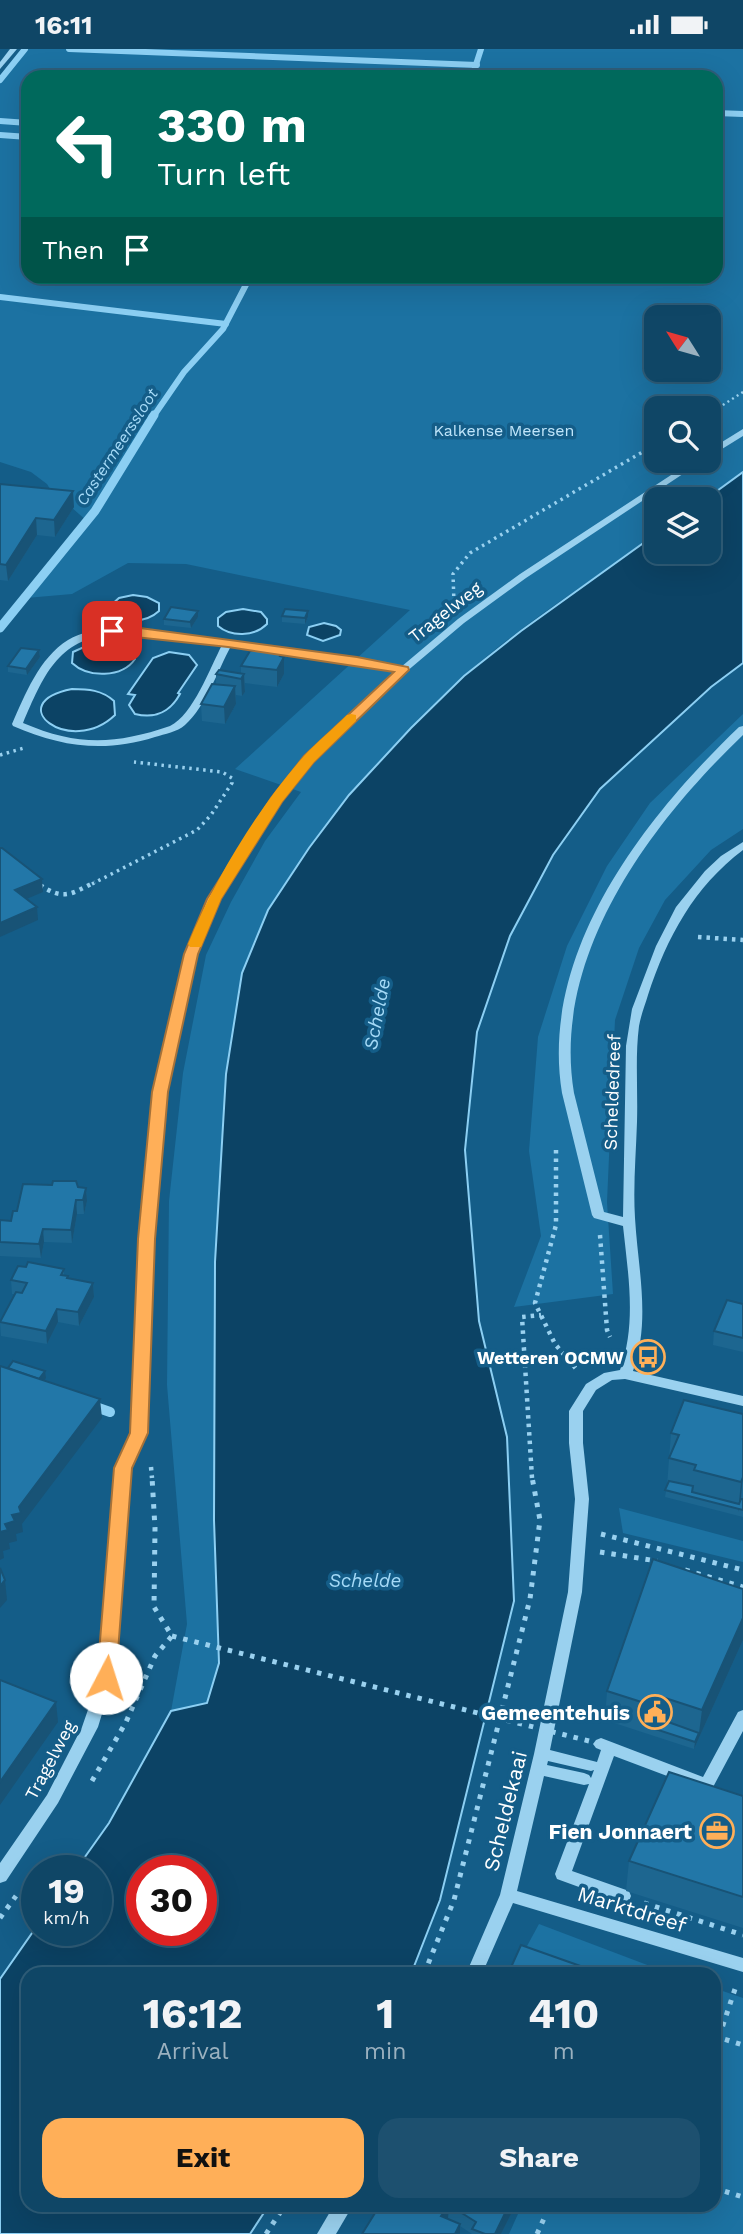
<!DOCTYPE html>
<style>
:root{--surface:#0f4666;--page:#1d506f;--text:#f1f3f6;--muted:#9bb1bf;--line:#2f5e7a;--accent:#ffaf58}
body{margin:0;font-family:"Work Sans",sans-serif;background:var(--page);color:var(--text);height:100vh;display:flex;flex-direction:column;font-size:26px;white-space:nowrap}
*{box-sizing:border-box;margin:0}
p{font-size:23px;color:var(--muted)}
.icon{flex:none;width:38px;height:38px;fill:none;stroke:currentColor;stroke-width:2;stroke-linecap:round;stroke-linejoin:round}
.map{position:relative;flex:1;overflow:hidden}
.drawer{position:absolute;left:21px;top:1918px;width:700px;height:245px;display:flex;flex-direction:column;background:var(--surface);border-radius:21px;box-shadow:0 7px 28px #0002,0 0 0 2px var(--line)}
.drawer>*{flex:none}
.banner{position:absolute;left:21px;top:21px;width:702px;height:214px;border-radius:21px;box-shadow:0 7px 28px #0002,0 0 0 2px var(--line);background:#00695c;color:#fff;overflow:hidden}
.needle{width:46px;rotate:307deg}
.buttons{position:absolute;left:644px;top:256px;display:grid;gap:14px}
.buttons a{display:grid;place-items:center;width:77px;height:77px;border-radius:14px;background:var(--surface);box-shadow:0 7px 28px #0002,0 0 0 2px var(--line);font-size:35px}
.speed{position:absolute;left:21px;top:1806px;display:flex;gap:14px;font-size:35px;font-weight:700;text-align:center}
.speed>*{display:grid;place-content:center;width:91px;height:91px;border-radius:50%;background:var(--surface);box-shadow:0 7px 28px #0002,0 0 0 2px var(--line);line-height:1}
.speed small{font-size:18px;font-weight:400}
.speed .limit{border:10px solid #d22;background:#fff;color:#111}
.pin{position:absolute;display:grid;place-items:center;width:60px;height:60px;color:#fff;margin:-30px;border-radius:14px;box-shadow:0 4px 10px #0006}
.me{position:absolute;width:77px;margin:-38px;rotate:5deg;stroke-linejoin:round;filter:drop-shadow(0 0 5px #0008)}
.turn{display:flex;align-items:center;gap:24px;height:147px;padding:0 21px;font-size:32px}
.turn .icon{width:91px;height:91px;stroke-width:2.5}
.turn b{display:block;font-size:49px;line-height:60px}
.then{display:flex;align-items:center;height:66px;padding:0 21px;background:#0003;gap:14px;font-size:26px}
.eta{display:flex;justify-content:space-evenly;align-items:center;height:119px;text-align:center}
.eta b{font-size:42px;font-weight:700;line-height:49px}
.primary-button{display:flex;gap:14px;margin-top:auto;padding:14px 21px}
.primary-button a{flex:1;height:80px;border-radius:21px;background:var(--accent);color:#111;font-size:28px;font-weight:700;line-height:80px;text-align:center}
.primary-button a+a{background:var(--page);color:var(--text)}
.status{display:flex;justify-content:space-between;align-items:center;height:49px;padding:0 35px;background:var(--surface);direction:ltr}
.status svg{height:19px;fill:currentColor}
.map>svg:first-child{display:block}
.green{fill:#1c72a2;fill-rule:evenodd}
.water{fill:#0c4365;stroke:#8ccff3;stroke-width:2;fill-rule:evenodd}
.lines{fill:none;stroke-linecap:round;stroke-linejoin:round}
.stream-far2{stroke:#8ccff3;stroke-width:6}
.stream-far1{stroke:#8ccff3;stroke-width:9}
.stream{stroke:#8ccff3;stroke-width:10}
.path-far3{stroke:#9ad1ef;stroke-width:2.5;stroke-dasharray:2 3.5;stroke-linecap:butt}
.path-far2{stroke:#9ad1ef;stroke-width:3.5;stroke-dasharray:2.5 4.5;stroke-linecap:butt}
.path-far1{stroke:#9ad1ef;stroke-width:4.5;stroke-dasharray:3.5 5;stroke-linecap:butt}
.path{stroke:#9ad1ef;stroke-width:5;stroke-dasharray:4.5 7;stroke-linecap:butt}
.minor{fill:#9ad1ef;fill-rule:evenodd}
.path-bridge{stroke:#9ad1ef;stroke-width:5;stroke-dasharray:4.5 7;stroke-linecap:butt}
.wall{fill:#1d6690}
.shaded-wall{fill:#185376}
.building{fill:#2277a8;stroke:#185376;stroke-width:2}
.route{fill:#ffaf58;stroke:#a67239;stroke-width:2}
.slow{fill:#f59e0b}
.labels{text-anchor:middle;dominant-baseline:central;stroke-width:7;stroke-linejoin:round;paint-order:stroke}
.far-park-label{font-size:16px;fill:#c0e6fb;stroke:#145d88}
.far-water-label{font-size:16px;font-style:italic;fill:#a5daf7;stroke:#145d88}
.street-label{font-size:18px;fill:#fff;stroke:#145d88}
.poi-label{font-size:18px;font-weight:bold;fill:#fff;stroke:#145d88;text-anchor:end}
.water-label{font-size:19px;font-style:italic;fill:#a5daf7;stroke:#145d88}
.near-poi-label{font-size:21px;font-weight:bold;fill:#fff;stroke:#145d88;text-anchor:end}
.near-street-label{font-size:21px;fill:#fff;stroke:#145d88}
</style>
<div class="status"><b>16:11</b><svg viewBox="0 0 49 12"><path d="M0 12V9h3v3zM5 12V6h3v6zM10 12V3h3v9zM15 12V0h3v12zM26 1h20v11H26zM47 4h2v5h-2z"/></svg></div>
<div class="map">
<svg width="743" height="2185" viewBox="0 0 743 2185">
<rect width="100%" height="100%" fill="#145d88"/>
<g class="green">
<path d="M25,0H743V423L706,450H656V485C592,532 521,575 463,628C406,680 355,737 309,799L214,1471L219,1614L207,1654L171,1662L187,1575L167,1336L169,1152L183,1024L206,906L231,853L265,792L301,743L235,720L410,561L186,515L128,514L72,545L26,549L87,472L71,458L56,450L47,435L31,423L0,413V31ZM28,28H716V228H28ZM656,268H709V320H656ZM656,359H709V411H656Z"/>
<polygon points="743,665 743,780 711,801 665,851 639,899 615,971 607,1153 613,1245 514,1258 541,1187 529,1102 538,988 567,897 607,817 650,754"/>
<polygon points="619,1459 743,1492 743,1513 623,1484"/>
<polygon points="539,1875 671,1925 562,1925 520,1910"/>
<polygon points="714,1939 743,1949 743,2185 509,2185 522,2156 714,2156"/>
</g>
<g class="water">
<path d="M743,423V614L711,638L600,740L553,806L510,887L477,983L465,1101L479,1272L507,1388L514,1552L440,1851L411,1925H28V2156H269L250,2185H0V1930L37,1877V1881H96V1822H75L109,1774L171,1662L207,1654L219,1614L214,1471L215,1213L226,1025L242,924L268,861L309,799L349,746L411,679L464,627L521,582L656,485V502H709V450H706ZM142,1822H201V1881H142Z"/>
<path d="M133,546L147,548L159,554V562C146,574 123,575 110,563V557L119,549Z"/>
<path d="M243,560L261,563L267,570V575C254,588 231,588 218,577V569L226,563Z"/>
<polygon points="324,574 336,577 341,581 340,586 323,592 307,586 309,578"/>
<path d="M95,593L124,595L135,604V610C122,629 88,629 72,614L73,603Z"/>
<path d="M169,603L189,606L197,616L178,644L180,645C170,663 156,670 135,665L129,656L135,646L128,645L153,609Z"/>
<path d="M72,640C88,640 102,641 114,652L115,666C70,709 0,654 72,640Z"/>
</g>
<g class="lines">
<g class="stream-far2">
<polyline points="69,0 477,16"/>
<polyline points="472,28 481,0"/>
<polyline points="0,31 25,0"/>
<polyline points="716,64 743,65"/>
<polyline points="0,72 28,74"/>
<polyline points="0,86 28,88"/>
<polyline points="218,228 248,230"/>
<polyline points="0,248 226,275"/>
<polyline points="153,368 184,323 223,280 250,228"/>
</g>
<polyline class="stream-far1" points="0,579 95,462 154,366"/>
<polyline class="stream" points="90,1356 110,1363"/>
<polyline class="path-far3" points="709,365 743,343"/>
<g class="path-far2">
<polyline points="454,554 453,525 470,504 656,395"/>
<polyline points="0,706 24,699"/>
<polyline points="92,835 197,781 211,766 232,734 232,729 222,723 134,713"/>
</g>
<g class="path-far1">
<path d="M40,836C64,852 71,845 95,833"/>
<polyline points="698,888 743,891"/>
<polyline points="556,1101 556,1176 535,1254 555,1295 578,1322"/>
<polyline points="600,1186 607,1281 610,1288"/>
<polyline points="151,1418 152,1429"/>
<polyline points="532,1429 522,1268 541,1266"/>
</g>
<g class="path">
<polyline points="601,1485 743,1521"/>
<polyline points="600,1503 657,1512"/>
<polyline points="685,1521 743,1538"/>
<polyline points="576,1660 607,1666"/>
<polyline points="92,1732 126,1673 155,1607 172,1587 154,1558 155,1479 152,1428"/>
<polyline points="644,1854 743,1886"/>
<polyline points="0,1869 16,1847"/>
<polyline points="424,1925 454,1851 530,1550 540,1471 532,1428"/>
<polyline points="714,1987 743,1996"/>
<polyline points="719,1988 736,1937"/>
<polyline points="714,2139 743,2148"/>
<polyline points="266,2185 285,2156"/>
<polyline points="537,2185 550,2156"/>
</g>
<g class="minor">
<polygon points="10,0 17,0 0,20 0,13"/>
<polygon points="743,380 743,387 709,408 709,401"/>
<path d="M694,411H704L526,529L464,574L406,623L313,712L280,753L220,850L197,905L166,1043L152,1190L146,1384L130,1419L113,1629L98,1678L58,1754L6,1832L0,1834V1814L47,1746L82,1678L99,1629L116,1419L132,1384L140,1190L154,1043L185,905L208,850L272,750L305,708L396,623L326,610L231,597C217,623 206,657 185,676C177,683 165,685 155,688C105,704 61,698 13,677L12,675C25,646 39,609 68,591C81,583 98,580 114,579C143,578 171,585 199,588C267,596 334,604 401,618L458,570L520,525ZM113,585L145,586L222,596C210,619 193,666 170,677C114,696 77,697 23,674C43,628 57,590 113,585Z"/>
<path d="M743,677V686C650,775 551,907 574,1044L604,1163L623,1168L626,997L632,960L656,897L676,858L705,822L721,807L743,793V801C694,838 667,888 648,946C645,956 641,966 639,977C635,1008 638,1041 637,1073C636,1105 633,1137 635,1169C638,1221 651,1271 633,1322L743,1347V1357L625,1330L612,1331L596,1341L583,1362V1394L589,1450L582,1543L550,1701L597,1713L601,1701L596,1699L593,1695L596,1691L601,1689L703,1728L738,1663L743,1661V1682L712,1740L707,1742L614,1707L572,1822L629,1842L631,1847L629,1852L623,1854L557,1830L555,1825L589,1735L584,1736L544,1727L517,1842L743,1909V1923L513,1854L482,1925H466L500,1846L534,1705L568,1543L575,1450L569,1394V1362L586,1335L604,1324L620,1321C637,1274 628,1225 623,1177L594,1169L592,1166L562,1044C539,903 644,769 739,678ZM548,1712L591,1722L594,1721L591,1729L589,1726L584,1724L547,1716Z"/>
<polygon points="334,2156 353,2156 336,2185 317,2185"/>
</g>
<polyline class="path-bridge" points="172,1587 601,1695"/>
</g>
<g class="wall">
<polygon points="0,435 74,458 55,488 37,486 8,532 0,531"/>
<polygon points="198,562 198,568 191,579 164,576 164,570"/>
<polygon points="308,562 308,568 305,575 282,573 282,567"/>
<polygon points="39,601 40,608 27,626 8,623 8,617"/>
<polygon points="282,603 282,608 284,608 284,625 277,638 245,634 245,643 242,647 236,646 236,655 225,675 202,672 201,655 216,635 216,625 241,625 241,617"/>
<polygon points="78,1138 86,1139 87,1152 84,1165 77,1165 72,1194 44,1193 41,1209 0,1207 0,1171 11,1172 17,1162"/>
<polygon points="26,1218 64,1220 64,1226 68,1230 93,1234 94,1248 79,1277 58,1273 47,1295 1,1287 0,1273 15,1245 12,1245 11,1231"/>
<polygon points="743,1255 743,1303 713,1296 714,1282"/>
<polygon points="743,1365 743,1468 665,1448 667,1437 671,1384"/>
<polygon points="743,1591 694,1700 605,1671 607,1642"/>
<polygon points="743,1747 743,1879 626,1842 629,1812"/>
<polygon points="380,2156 515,2156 514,2159 501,2185 472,2185 460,2177 460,2185"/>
</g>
<g class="shaded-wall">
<polygon points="73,442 74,458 55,488 54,471"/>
<polygon points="36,469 37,486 8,532 6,516"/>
<polygon points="198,562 198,568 191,579 190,573"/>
<polygon points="308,562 308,568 305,575 305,569"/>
<polygon points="39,601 40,608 27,626 26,620"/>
<polygon points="282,603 282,611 284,608 284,625 277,638 277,621 280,607"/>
<polygon points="244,625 245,643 242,647 241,630"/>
<polygon points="235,637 236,655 225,675 224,658"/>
<polygon points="42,830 43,843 17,854 15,841"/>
<polygon points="37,858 38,871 0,888 0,874"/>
<polygon points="86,1139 87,1152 84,1165 83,1151"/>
<polygon points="76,1151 77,1165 72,1194 71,1181"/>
<polygon points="43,1180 44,1193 41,1209 39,1195"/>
<polygon points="93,1234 94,1248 79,1277 78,1263"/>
<polygon points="57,1260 58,1273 47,1295 46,1282"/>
<polygon points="45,1322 46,1329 33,1346 32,1339"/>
<polygon points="100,1350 102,1369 22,1475 23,1483 16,1485 17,1492 9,1494 10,1500 3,1502 4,1509 0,1511 0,1483"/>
<polygon points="743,1428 740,1457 738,1463 741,1433"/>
<polygon points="5,1531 7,1551 0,1559 0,1537"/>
<polygon points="743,1569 743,1591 694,1700 695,1693 699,1684 702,1661"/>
<polygon points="659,1647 656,1677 652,1679 654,1657"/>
<polygon points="56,1653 58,1673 0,1756 0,1733"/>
<polygon points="449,2156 448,2170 441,2167"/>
<polygon points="509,2156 515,2156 514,2159 501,2185 495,2185"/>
<polygon points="460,2175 460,2185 455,2185"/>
</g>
<g class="building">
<polygon points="0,435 73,442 54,471 36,469 6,516 0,515"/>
<polygon points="171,558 198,562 190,573 164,570"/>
<polygon points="285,560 308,562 305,569 282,567"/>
<polygon points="21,599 39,601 26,620 8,617"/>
<polygon points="262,600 282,603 280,607 284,608 277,621 241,617 250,602"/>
<polygon points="219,621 244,625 241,630 216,625"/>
<polygon points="212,635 235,637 224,658 201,655"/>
<polygon points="0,799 2,799 42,830 15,841 37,858 0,874"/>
<polygon points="53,1132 76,1132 78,1138 86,1139 83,1151 76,1151 71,1181 43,1180 39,1195 0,1193 0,1171 11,1172 13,1162 17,1162 23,1135 52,1136"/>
<polygon points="28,1213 64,1220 61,1226 68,1227 67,1229 93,1234 78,1263 57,1260 46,1282 0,1273 16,1243 22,1244 27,1234 11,1231 18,1217 26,1218"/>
<polygon points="727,1251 743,1255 743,1289 714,1282"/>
<polygon points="13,1312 45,1322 39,1330 8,1319"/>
<polygon points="0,1317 100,1350 19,1458 21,1464 12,1466 15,1472 5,1475 8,1481 0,1483"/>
<polygon points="684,1351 743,1365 743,1428 741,1433 694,1421 696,1416 669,1409 679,1386 671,1384"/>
<polygon points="669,1432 693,1437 692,1443 739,1455 741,1450 743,1450 743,1461 665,1441"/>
<polygon points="653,1510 743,1540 743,1569 702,1661 659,1647 654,1657 607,1642"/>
<polygon points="0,1519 5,1531 0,1537"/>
<polygon points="0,1631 56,1653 0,1733"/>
<polygon points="657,1669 699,1684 695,1693 652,1679"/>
<polygon points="669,1723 743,1747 743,1848 629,1812"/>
<polygon points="521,1896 603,1925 508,1925"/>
<polygon points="380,2156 472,2156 482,2160 485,2156 509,2156 495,2185 485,2185 472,2180 476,2173 449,2156 441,2167 460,2175 455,2185 362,2185"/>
</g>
<polygon class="route" points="112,578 140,579 357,608 408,618 409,621 314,713 282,753 221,850 198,905 168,1043 155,1190 148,1384 132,1419 116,1629 113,1634 106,1636 99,1634 97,1629 114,1419 130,1384 138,1190 152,1043 184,905 207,850 271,749 304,707 394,623 228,598 107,585 105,582"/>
<path class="slow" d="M351,665L356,666V672L314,713L282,753L221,850L201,898H190L188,895C215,830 257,760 304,707C317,693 333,680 347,666Z"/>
<defs>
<g id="bus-ring" transform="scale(1.75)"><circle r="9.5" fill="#145d88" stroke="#ffaf58" stroke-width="1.5"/><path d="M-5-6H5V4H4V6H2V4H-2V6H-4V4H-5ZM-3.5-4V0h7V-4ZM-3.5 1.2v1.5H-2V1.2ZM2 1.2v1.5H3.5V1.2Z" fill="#ffaf58"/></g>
<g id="civic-ring" transform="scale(1.75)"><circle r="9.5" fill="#145d88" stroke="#ffaf58" stroke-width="1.5"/><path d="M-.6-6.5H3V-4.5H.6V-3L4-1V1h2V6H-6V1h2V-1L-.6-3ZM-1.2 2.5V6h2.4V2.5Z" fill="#ffaf58"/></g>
<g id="office-ring" transform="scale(1.75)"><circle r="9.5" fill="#145d88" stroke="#ffaf58" stroke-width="1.5"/><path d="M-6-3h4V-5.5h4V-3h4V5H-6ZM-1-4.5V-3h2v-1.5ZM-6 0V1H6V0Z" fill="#ffaf58"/></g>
</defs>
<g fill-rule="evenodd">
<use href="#bus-ring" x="648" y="1308"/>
<use href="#civic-ring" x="655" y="1663"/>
<use href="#office-ring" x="717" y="1782"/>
</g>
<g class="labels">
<g class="far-park-label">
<text x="504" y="381">Kalkense Meersen</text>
</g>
<g class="far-water-label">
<text transform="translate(117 398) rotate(-57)">Castermeerssloot</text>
</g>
<g class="street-label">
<text transform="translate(445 563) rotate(-38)">Tragelweg</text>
<text transform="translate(612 1043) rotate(-88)">Scheldedreef</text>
<text transform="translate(50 1711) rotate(-62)">Tragelweg</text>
</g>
<g class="poi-label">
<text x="624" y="1308">Wetteren OCMW</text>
</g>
<g class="water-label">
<text transform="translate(377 965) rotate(-79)">Schelde</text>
<text x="365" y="1531">Schelde</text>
</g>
<g class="near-poi-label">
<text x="630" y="1663">Gemeentehuis</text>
<text x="692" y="1782">Fien Jonnaert</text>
</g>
<g class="near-street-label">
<text transform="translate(505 1762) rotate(-76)">Scheldekaai</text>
<text transform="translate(632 1860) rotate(17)">Marktdreef</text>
</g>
</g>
</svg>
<div class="buttons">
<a><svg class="needle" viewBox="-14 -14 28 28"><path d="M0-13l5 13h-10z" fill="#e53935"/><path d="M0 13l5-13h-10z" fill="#9bb1bf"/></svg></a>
<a><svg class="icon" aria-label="search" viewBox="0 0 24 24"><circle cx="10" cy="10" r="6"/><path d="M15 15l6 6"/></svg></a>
<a><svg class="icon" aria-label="layers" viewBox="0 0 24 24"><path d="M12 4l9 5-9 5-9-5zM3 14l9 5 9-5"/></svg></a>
</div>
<div class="speed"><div>19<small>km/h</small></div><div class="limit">30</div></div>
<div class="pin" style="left:112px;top:582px;background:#d93025"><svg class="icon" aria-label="arrive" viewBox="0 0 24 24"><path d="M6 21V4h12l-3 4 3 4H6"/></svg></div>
<svg class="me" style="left:106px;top:1629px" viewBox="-20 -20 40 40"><circle r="19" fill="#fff"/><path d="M0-13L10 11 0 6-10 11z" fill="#ffaf58"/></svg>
<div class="banner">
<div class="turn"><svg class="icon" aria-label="left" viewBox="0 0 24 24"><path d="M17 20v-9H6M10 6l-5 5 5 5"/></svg><div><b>330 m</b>Turn left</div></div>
<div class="then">Then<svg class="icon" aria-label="arrive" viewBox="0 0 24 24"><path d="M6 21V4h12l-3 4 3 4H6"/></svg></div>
</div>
<section class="drawer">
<div class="eta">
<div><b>16:12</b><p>Arrival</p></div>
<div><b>1</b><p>min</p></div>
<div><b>410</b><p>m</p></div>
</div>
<div class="primary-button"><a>Exit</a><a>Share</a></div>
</section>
</div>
